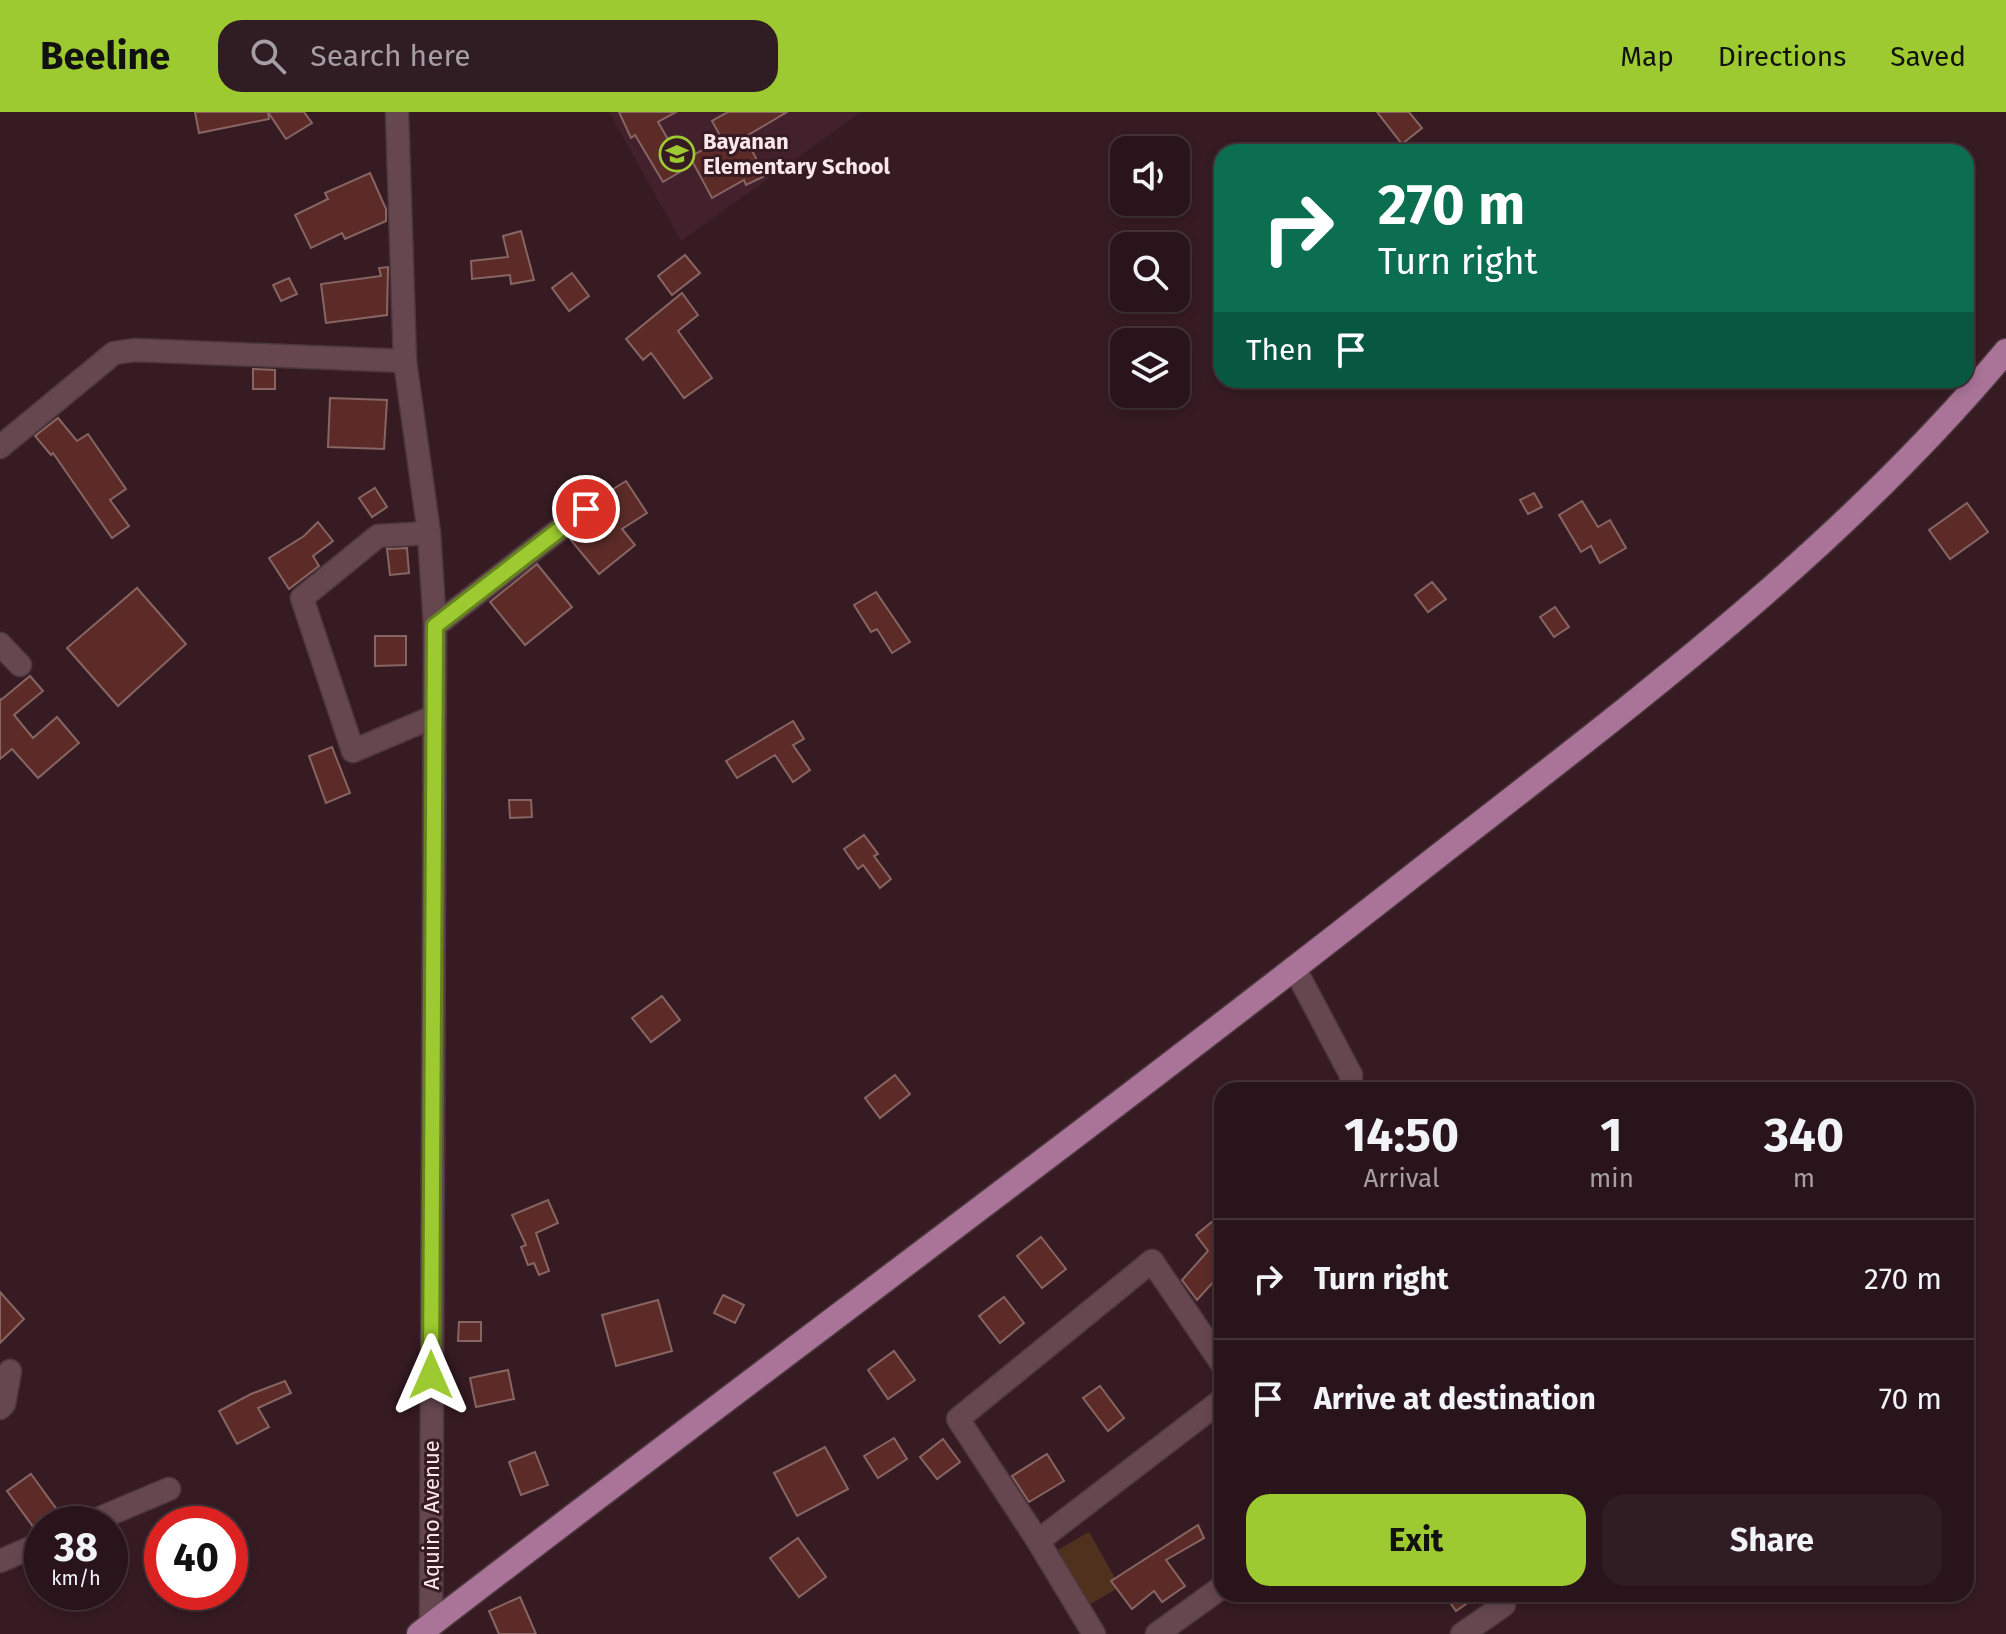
<!DOCTYPE html>
<style>
:root{--surface:#28141a;--page:#301d23;--text:#f1f3f6;--muted:#a59ea2;--line:#443339;--accent:#9dca30}
body{margin:0;font-family:"Fira Sans",sans-serif;background:var(--page);color:var(--text);height:100vh;display:flex;flex-direction:column;font-size:30px;white-space:nowrap}
*{box-sizing:border-box;margin:0}
p{font-size:26px;color:var(--muted)}
.icon{flex:none;width:44px;height:44px;fill:none;stroke:currentColor;stroke-width:2;stroke-linecap:round;stroke-linejoin:round}
.map{position:relative;flex:1;overflow:hidden}
.panel{position:absolute;left:1214px;top:970px;width:760px;height:520px;display:flex;flex-direction:column;background:var(--surface);border-radius:24px;box-shadow:0 4px 12px #0003,0 0 0 2px var(--line)}
.panel>*{flex:none}
.hud{position:absolute;left:1214px;top:32px;width:760px;height:244px;border-radius:24px;box-shadow:0 4px 12px #0003,0 0 0 2px var(--line);background:#0b6e4f;color:#fff;overflow:hidden}
.fabs{position:absolute;left:1110px;top:24px;display:grid;gap:16px}
.fabs a{display:grid;place-items:center;width:80px;height:80px;border-radius:16px;background:var(--surface);box-shadow:0 4px 12px #0003,0 0 0 2px var(--line);font-size:40px}
.speed{position:absolute;left:24px;top:1394px;display:flex;gap:16px;font-size:40px;font-weight:700;text-align:center}
.speed>*{display:grid;place-content:center;width:104px;height:104px;border-radius:50%;background:var(--surface);box-shadow:0 4px 12px #0003,0 0 0 2px var(--line);line-height:1}
.speed small{font-size:20px;font-weight:400}
.speed .limit{border:12px solid #d22;background:#fff;color:#111}
.pin{position:absolute;display:grid;place-items:center;width:68px;height:68px;color:#fff;margin:-34px;border:4px solid #fff;border-radius:50%;box-shadow:0 2px 8px #0007}
.me{position:absolute;width:88px;margin:-44px;rotate:0deg;stroke-linejoin:round;filter:drop-shadow(0 0 6px #0008)}
.turn{display:flex;align-items:center;gap:28px;height:168px;padding:0 32px;font-size:36px}
.turn .icon{width:104px;height:104px;stroke-width:2.5}
.turn b{display:block;font-size:56px;line-height:68px}
.then{display:flex;align-items:center;height:76px;padding:0 32px;background:#0003;gap:16px;font-size:30px}
.eta{display:flex;justify-content:space-evenly;align-items:center;height:136px;text-align:center}
.eta b{font-size:48px;font-weight:700;line-height:56px}
.action{display:flex;gap:16px;margin-top:auto;padding:16px 32px}
.action a{flex:1;height:92px;border-radius:24px;background:var(--accent);color:#111;font-size:32px;font-weight:700;line-height:92px;text-align:center}
.action a+a{background:var(--page);color:var(--text)}
ul{padding:0;list-style:none}
li{display:flex;align-items:center;gap:24px;height:120px;padding:0 32px;border-top:2px solid var(--line)}
li div{flex:1}
li b{display:block;font-size:30px}
li em{font-style:normal}
header{display:flex;align-items:center;gap:48px;box-sizing:border-box;height:112px;padding:0 40px;background:var(--accent);color:#111}
header strong{font-size:38px}
nav{display:flex;gap:44px;margin-inline-start:auto;font-size:28px}
.search{width:560px;height:72px;background:var(--page);display:flex;align-items:center;gap:20px;box-sizing:border-box;padding:0 28px;border-radius:24px;color:var(--muted);font-size:30px}
.map>svg:first-child{display:block}
.built{fill:#43212c}
.green{fill:#50311e}
.building{fill:#5c2b28;stroke:#876562;stroke-width:2}
.lines{fill:none;stroke-linecap:round;stroke-linejoin:round}
.minor-casing{stroke:#4d373e;stroke-width:25}
.major-casing{stroke:#4d373e;stroke-width:27}
.minor{stroke:#664750;stroke-width:22}
.major{stroke:#a97497;stroke-width:24}
.route-casing{stroke:#66831f;stroke-width:20}
.route{stroke:#9dca30;stroke-width:14}
.labels{text-anchor:middle;dominant-baseline:central;stroke-width:6;stroke-linejoin:round;paint-order:stroke}
.poi-label{font-size:22px;font-weight:bold;fill:#fae7ec;stroke:#361b23;text-anchor:start}
.street-label{font-size:22px;fill:#fae7ec;stroke:#361b23}
</style>
<header>
<strong>Beeline</strong>
<div class="search"><svg class="icon" aria-label="search" viewBox="0 0 24 24"><circle cx="10" cy="10" r="6"/><path d="M15 15l6 6"/></svg>Search here</div>
<nav><a>Map</a><a>Directions</a><a>Saved</a></nav>
</header>
<div class="map">
<svg width="2006" height="1522" viewBox="0 0 2006 1522">
<rect width="100%" height="100%" fill="#361b23"/>
<polygon class="built" points="609,0 861,0 681,129"/>
<polygon class="green" points="1089,1420 1120,1475 1087,1494 1056,1439"/>
<g class="building">
<polygon points="195,0 268,0 269,7 199,21"/>
<polygon points="268,0 304,0 312,11 286,27"/>
<polygon points="619,0 676,0 658,10 685,57 663,70 635,23 631,26"/>
<polygon points="728,0 787,0 745,25 765,64 746,73 744,68 712,86 690,45 722,27 712,9"/>
<polygon points="1377,0 1409,0 1422,16 1402,32"/>
<polygon points="370,61 386,97 386,109 345,127 342,121 311,136 295,103 328,87 325,81"/>
<polygon points="521,119 534,168 511,172 510,163 472,167 471,149 508,145 503,124"/>
<polygon points="685,143 700,161 672,183 658,164"/>
<polygon points="388,155 387,203 326,211 321,172 381,164 379,156"/>
<polygon points="572,161 589,184 569,199 552,176"/>
<polygon points="289,166 297,182 281,189 273,173"/>
<polygon points="682,181 698,203 678,219 712,266 684,286 651,241 643,248 626,227"/>
<polygon points="253,257 275,258 275,277 253,277"/>
<polygon points="330,286 387,288 384,337 328,335"/>
<polygon points="58,306 77,329 88,322 126,377 110,388 129,414 112,426 53,341 51,343 35,324"/>
<polygon points="626,369 647,401 622,417 635,433 599,462 570,427 595,408 600,396 609,389 605,382"/>
<polygon points="375,376 387,395 372,405 359,386"/>
<polygon points="1534,381 1542,395 1528,402 1520,388"/>
<polygon points="1582,389 1598,415 1610,408 1626,436 1600,451 1591,434 1581,440 1559,403"/>
<polygon points="1967,391 1988,420 1950,447 1929,418"/>
<polygon points="318,410 333,429 313,444 319,454 289,477 269,446 304,424"/>
<polygon points="407,436 409,461 390,463 387,437"/>
<polygon points="537,452 572,495 525,533 490,490"/>
<polygon points="1432,470 1446,487 1428,500 1415,483"/>
<polygon points="137,476 186,532 118,594 67,536"/>
<polygon points="876,480 910,530 892,541 877,517 871,520 854,493"/>
<polygon points="1555,495 1569,515 1554,525 1540,505"/>
<polygon points="375,524 406,524 406,553 375,554"/>
<polygon points="30,564 43,579 14,603 33,626 57,605 79,631 38,666 12,637 0,647 0,587 1,588"/>
<polygon points="793,609 804,627 793,633 810,658 793,670 775,643 737,666 726,649"/>
<polygon points="332,635 350,681 326,691 309,644"/>
<polygon points="509,688 531,688 532,705 510,706"/>
<polygon points="864,723 878,742 874,744 891,767 880,776 863,753 858,757 844,737"/>
<polygon points="662,884 680,908 651,930 632,906"/>
<polygon points="895,963 910,982 880,1006 865,986"/>
<polygon points="548,1088 558,1111 536,1121 549,1159 539,1163 534,1151 528,1153 521,1135 526,1133 512,1103"/>
<polygon points="1213,1109 1222,1120 1222,1176 1215,1168 1197,1188 1182,1168 1208,1139 1196,1123"/>
<polygon points="1041,1125 1066,1157 1042,1176 1017,1144"/>
<polygon points="0,1180 24,1207 0,1231"/>
<polygon points="723,1183 744,1193 735,1211 714,1201"/>
<polygon points="1004,1185 1024,1211 1000,1231 979,1204"/>
<polygon points="658,1188 672,1239 616,1254 602,1203"/>
<polygon points="459,1210 481,1210 481,1229 458,1229"/>
<polygon points="894,1239 915,1268 888,1287 868,1258"/>
<polygon points="508,1258 514,1287 476,1295 470,1266"/>
<polygon points="285,1269 291,1281 258,1296 269,1315 237,1332 219,1299 251,1282"/>
<polygon points="1100,1274 1124,1306 1108,1319 1083,1286"/>
<polygon points="894,1326 907,1347 878,1366 864,1344"/>
<polygon points="943,1327 960,1350 937,1367 920,1345"/>
<polygon points="825,1335 848,1377 797,1404 774,1361"/>
<polygon points="535,1340 548,1373 521,1383 509,1350"/>
<polygon points="1047,1342 1064,1369 1029,1390 1012,1364"/>
<polygon points="31,1362 58,1399 34,1416 7,1379"/>
<polygon points="1198,1413 1204,1426 1166,1448 1185,1474 1162,1490 1154,1479 1132,1497 1111,1469"/>
<polygon points="798,1426 826,1465 799,1485 770,1446"/>
<polygon points="1444,1482 1480,1482 1456,1499"/>
<polygon points="520,1485 536,1522 499,1522 489,1499"/>
</g>
<g class="lines">
<g class="minor-casing">
<g id="minor">
<polyline points="397,0 405,249 429,421 435,514 431,1513"/>
<polyline points="0,335 114,241 135,238 405,249"/>
<polyline points="429,421 378,424 302,486 353,639 433,605"/>
<polyline points="435,514 586,397"/>
<polyline points="0,532 20,553"/>
<polyline points="1295,857 1351,963 1350,978"/>
<polyline points="0,1296 4,1292 10,1259"/>
<polyline points="86,1412 169,1377"/>
<polyline points="1038,1429 1222,1288"/>
<polyline points="0,1449 42,1431"/>
<polyline points="1094,1522 1038,1429 958,1307 1152,1149 1222,1252"/>
<polyline points="1157,1522 1222,1475"/>
<polyline points="1462,1522 1504,1493 1500,1482"/>
</g>
</g>
<g class="major-casing">
<path id="major" d="M419,1522C750,1267 1087,1020 1415,762C1623,599 1836,443 2006,239"/>
</g>
<use href="#minor" class="minor"/>
<use href="#major" class="major"/>
</g>
<g class="lines">
<g class="route-casing">
<polyline id="route" points="431,1263 435,514 586,397"/>
</g>
<use href="#route" class="route"/>
</g>
<defs>
<g id="school-ring" transform="scale(1.8)"><circle r="9.5" fill="#361b23" stroke="#9dca30" stroke-width="1.5"/><path d="M0-5L7-2L0 1L-7-2ZM-4 1L0 2.5L4 1V4Q0 6-4 4Z" fill="#9dca30"/></g>
</defs>
<g fill-rule="evenodd">
<use href="#school-ring" x="677" y="42"/>
</g>
<g class="labels">
<g class="poi-label">
<text x="703" y="29">Bayanan<tspan x="703" dy="25">Elementary School</tspan></text>
</g>
<g class="street-label">
<text transform="translate(431 1403) rotate(-90)">Aquino Avenue</text>
</g>
</g>
</svg>
<div class="fabs">
<a><svg class="icon" aria-label="sound" viewBox="0 0 24 24"><path d="M4 9h4l5-4v14l-5-4H4zM17 9q2 3 0 6"/></svg></a>
<a><svg class="icon" aria-label="search" viewBox="0 0 24 24"><circle cx="10" cy="10" r="6"/><path d="M15 15l6 6"/></svg></a>
<a><svg class="icon" aria-label="layers" viewBox="0 0 24 24"><path d="M12 4l9 5-9 5-9-5zM3 14l9 5 9-5"/></svg></a>
</div>
<div class="speed"><div>38<small>km/h</small></div><div class="limit">40</div></div>
<div class="pin" style="left:586px;top:397px;background:#d93025"><svg class="icon" aria-label="arrive" viewBox="0 0 24 24"><path d="M6 21V4h12l-3 4 3 4H6"/></svg></div>
<svg class="me" style="left:431px;top:1263px" viewBox="-20 -20 40 40"><path d="M0-17L14 15 0 8-14 15z" fill="#9dca30" stroke="#fff" stroke-width="4"/></svg>
<div class="hud">
<div class="turn"><svg class="icon" aria-label="right" viewBox="0 0 24 24"><path d="M7 20v-9h11M14 6l5 5-5 5"/></svg><div><b>270 m</b>Turn right</div></div>
<div class="then">Then<svg class="icon" aria-label="arrive" viewBox="0 0 24 24"><path d="M6 21V4h12l-3 4 3 4H6"/></svg></div>
</div>
<section class="panel">
<div class="eta">
<div><b>14:50</b><p>Arrival</p></div>
<div><b>1</b><p>min</p></div>
<div><b>340</b><p>m</p></div>
</div>
<ul>
<li><svg class="icon" aria-label="right" viewBox="0 0 24 24"><path d="M7 20v-9h11M14 6l5 5-5 5"/></svg><div><b>Turn right</b></div><em>270 m</em></li>
<li><svg class="icon" aria-label="arrive" viewBox="0 0 24 24"><path d="M6 21V4h12l-3 4 3 4H6"/></svg><div><b>Arrive at destination</b></div><em>70 m</em></li>
</ul>
<div class="action"><a>Exit</a><a>Share</a></div>
</section>
</div>
